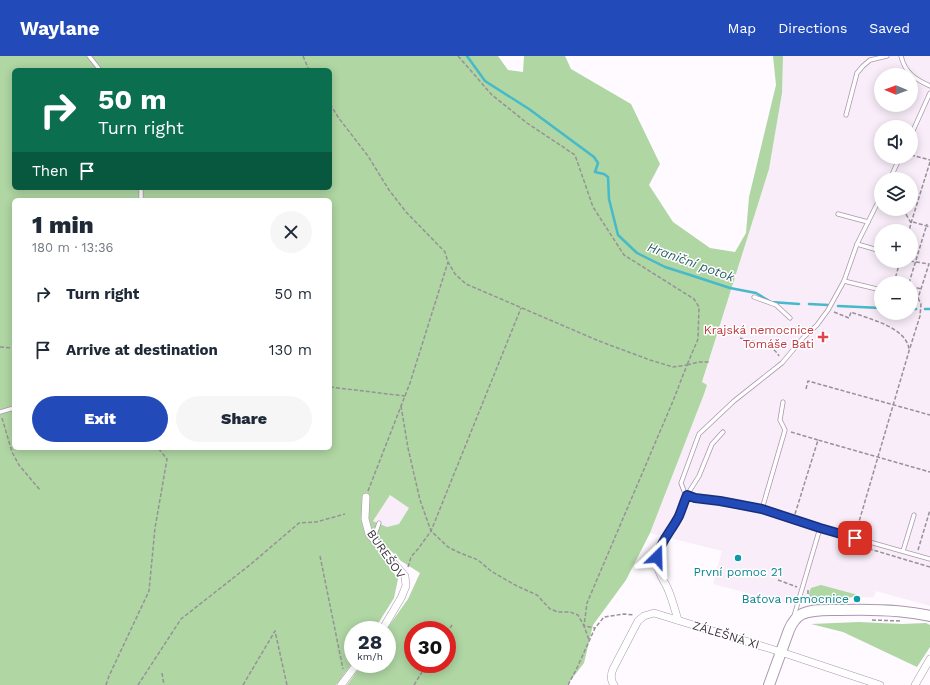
<!DOCTYPE html>
<meta charset="utf-8">
<style>
:root{--surface:#fff;--page:#f6f6f7;--text:#1f2937;--muted:#747a83;--accent:#234ab9}
body{margin:0;font-family:"Work Sans",sans-serif;background:var(--page);color:var(--text);height:100vh;display:flex;flex-direction:column;font-size:15px;white-space:nowrap}
*{box-sizing:border-box;margin:0}
p{font-size:13px;color:var(--muted)}
.icon{flex:none;width:22px;height:22px;fill:none;stroke:currentColor;stroke-width:2;stroke-linecap:round;stroke-linejoin:round}
.map{position:relative;flex:1;overflow:hidden}
.side{position:absolute;left:12px;top:142px;width:320px;height:252px;display:flex;flex-direction:column;background:var(--surface);border-radius:6px;box-shadow:0 2px 10px #0003}
.side>*{flex:none}
.guide{position:absolute;left:12px;top:12px;width:320px;height:122px;border-radius:6px;box-shadow:0 2px 10px #0003;background:#0b6e4f;color:#fff;overflow:hidden}
.needle{width:26px;rotate:271deg}
.buttons{position:absolute;left:874px;top:12px;display:grid;gap:8px}
.buttons a{display:grid;place-items:center;width:44px;height:44px;border-radius:50%;background:var(--surface);box-shadow:0 2px 10px #0003;font-size:20px}
.speed{position:absolute;left:344px;top:565px;display:flex;gap:8px;font-size:20px;font-weight:700;text-align:center}
.speed>*{display:grid;place-content:center;width:52px;height:52px;border-radius:50%;background:var(--surface);box-shadow:0 2px 10px #0003;line-height:1}
.speed small{font-size:10px;font-weight:400}
.speed .limit{border:6px solid #d22;background:#fff;color:#111}
.pin{position:absolute;display:grid;place-items:center;width:34px;height:34px;color:#fff;margin:-17px;border-radius:8px;box-shadow:0 2px 6px #0006}
.me{position:absolute;width:44px;margin:-22px;rotate:22deg;stroke-linejoin:round;filter:drop-shadow(0 0 3px #0008)}
.turn{display:flex;align-items:center;gap:14px;height:84px;padding:0 20px;font-size:18px}
.turn .icon{width:52px;height:52px;stroke-width:2.5}
.turn b{display:block;font-size:28px;line-height:34px}
.then{display:flex;align-items:center;height:38px;padding:0 20px;background:#0003;gap:8px;font-size:15px}
.round{display:grid;place-items:center;flex:none;width:42px;height:42px;border-radius:21px;background:var(--page)}
.headline{display:flex;align-items:center;justify-content:space-between;height:68px;padding:0 20px}
h1{font-size:24px;font-weight:800;line-height:30px}
.cta{display:flex;gap:8px;margin-top:auto;padding:8px 20px}
.cta a{flex:1;height:46px;border-radius:24px;background:var(--accent);color:#fff;font-size:16px;font-weight:800;line-height:46px;text-align:center}
.cta a+a{background:var(--page);color:var(--text)}
ul{padding:0;list-style:none}
li{display:flex;align-items:center;gap:12px;height:56px;padding:0 20px}
li div{flex:1}
li b{display:block;font-size:15px}
li em{font-style:normal}
header{display:flex;align-items:center;gap:24px;box-sizing:border-box;height:56px;padding:0 20px;background:var(--accent);color:#fff}
header strong{font-size:19px}
nav{display:flex;gap:22px;margin-inline-start:auto;font-size:14px}
.map>svg:first-child{display:block}
.built{fill:#f8edf9;fill-rule:evenodd}
.green{fill:#afd6a3;fill-rule:evenodd}
.lines{fill:none;stroke-linecap:round;stroke-linejoin:round}
.stream{stroke:#46b9ca;stroke-width:2.5}
.lane-casing{stroke:#ab97ad;stroke-width:5}
.street-casing{stroke:#ab97ad;stroke-width:8}
.secondary-casing{stroke:#ab97ad;stroke-width:12}
.path{stroke:#979198;stroke-width:1.5;stroke-dasharray:4 2;stroke-linecap:butt}
.lane{stroke:#fff;stroke-width:3.5}
.street{stroke:#fff;stroke-width:7}
.secondary{stroke:#fff;stroke-width:10}
.route-casing{stroke:#173078;stroke-width:10}
.route{stroke:#234ab9;stroke-width:7}
.health-dot{fill:#e0444e;stroke:#fff;stroke-width:1.5}
.culture-dot{fill:#0f9aa8;stroke:#fff;stroke-width:1.5}
.labels{text-anchor:middle;dominant-baseline:central;stroke-width:3;stroke-linejoin:round;paint-order:stroke}
.health-label{font-size:12px;fill:#be3a42;stroke:#fff;text-anchor:end}
.street-label{font-size:12px;fill:#3d343e;stroke:#fff}
.culture-label{font-size:12px;fill:#0d838f;stroke:#fff}
.water-label{font-size:13px;font-style:italic;fill:#2f5f67;stroke:#fff}
</style>
<header>
<strong>Waylane</strong>
<nav><a>Map</a><a>Directions</a><a>Saved</a></nav>
</header>
<div class="map">
<svg width="930" height="629" viewBox="0 0 930 629">
<rect width="100%" height="100%" fill="#fefaff"/>
<g class="built">
<path d="M783,0H930V550L876,535L874,541L853,542L812,547L788,548L713,528L722,495L650,477L707,329L702,327L769,113L782,37ZM881,19H911V49H881ZM881,71H911V101H881ZM881,123H911V153H881ZM881,175H911V205H881ZM881,227H911V257H881Z"/>
<polygon points="390,439 410,452 399,468 387,471 373,465"/>
</g>
<g class="green">
<path d="M0,0H498L508,14L523,16L524,0H565L571,13L631,48L660,108L649,129L673,166L710,192L735,196L746,177L749,141L776,29L773,0H783L782,37L769,113L702,326L707,329L704,338L650,477L626,524L593,569L584,607L567,629H347L362,608H387L386,574L408,543L420,517L401,505L384,488L372,487L398,523L394,542L374,574H353V606L336,629H0ZM14,14H330V132H14ZM14,144H330V392H14ZM390,439L409,452L399,468L387,471L373,465ZM413,574H447V608H413Z"/>
<path d="M821,529L858,539L839,545L812,547C809,541 808,538 811,532Z"/>
<polygon points="859,566 902,568 926,567 930,569 930,591 917,611 843,576 811,568"/>
</g>
<g class="lines">
<g class="stream">
<polyline points="467,0 485,25 529,53 594,101 598,107 595,116 604,118 608,121 609,143 618,179 637,197 665,211 684,217 730,232 756,237 771,246 799,248"/>
<polyline points="809,248 828,249"/>
<polyline points="838,250 881,252"/>
<polyline points="911,253 916,253"/>
<polyline points="925,253 930,253"/>
</g>
<g class="lane-casing">
<g id="lane">
<polyline points="89,0 100,14"/>
<path d="M901,0C905,17 915,23 930,30"/>
<polyline points="846,59 857,17 863,10 870,4 887,0"/>
<polyline points="911,79 930,37"/>
<polyline points="890,123 900,101"/>
<polyline points="141,132 141,144"/>
<polyline points="881,140 857,188 844,225 828,254 817,269 803,282 782,307 734,345 699,378 681,427 684,435 687,439 695,442 720,445 762,453 820,472 930,503"/>
<polyline points="838,158 868,166"/>
<polyline points="857,188 881,195"/>
<polyline points="844,225 881,234"/>
<polyline points="754,241 776,249 790,262"/>
<polyline points="0,356 14,352"/>
<polyline points="762,453 785,374 780,364 783,346"/>
<polyline points="665,482 680,458 687,439 699,420 712,388 723,376"/>
<polyline points="376,483 375,478 379,467"/>
<polyline points="903,495 914,459"/>
<polyline points="794,560 820,472"/>
</g>
</g>
<g class="street-casing">
<g id="street">
<polyline points="366,441 365,463 369,478 405,520 406,530 401,542 382,574"/>
<path d="M665,482C658,494 654,506 661,520C663,524 665,527 667,531C672,542 675,554 678,564"/>
<polyline points="341,629 357,608"/>
<path d="M614,629C610,624 611,618 613,613L638,565L644,560L654,557L781,596L880,629"/>
<polyline points="915,629 930,603"/>
</g>
</g>
<g class="secondary-casing">
<path id="secondary" d="M769,629L789,574C792,567 796,561 802,558C813,553 827,554 839,554C869,553 900,553 930,560"/>
</g>
<g class="path">
<polyline points="303,0 309,14"/>
<polyline points="458,0 492,39 527,67 575,99 593,151 624,199 694,243 699,251 698,283 687,309"/>
<polyline points="330,48 338,61 368,100 389,134 406,156 445,196 448,206 455,218 466,228 599,285 650,304 673,311 687,309 673,345 587,547 584,570 589,584"/>
<polyline points="911,99 930,104"/>
<polyline points="903,153 911,167 909,175"/>
<polyline points="913,166 930,171"/>
<polyline points="911,167 930,106"/>
<polyline points="910,205 929,208 918,242"/>
<polyline points="894,226 898,227"/>
<polyline points="894,227 900,205"/>
<polyline points="909,227 927,168"/>
<polyline points="911,230 921,233"/>
<path d="M834,256L849,262L851,256C869,263 906,271 909,293"/>
<path d="M740,282C753,286 772,287 779,300"/>
<polyline points="0,291 14,292"/>
<polyline points="687,309 699,306 709,306"/>
<polyline points="330,331 405,340"/>
<polyline points="806,333 808,325 930,359"/>
<polyline points="401,350 408,392 420,444 431,475 448,491 458,496 478,504 491,515 517,530 537,539 550,553 558,556 570,556 578,559 584,570 595,572"/>
<polyline points="2,362 12,396 19,409 40,434"/>
<polyline points="791,376 818,384"/>
<polyline points="368,435 410,327 448,206"/>
<polyline points="795,458 818,384 930,416"/>
<polyline points="856,476 909,295 920,260 921,248 918,242 911,235"/>
<polyline points="863,491 930,511"/>
<polyline points="918,494 930,454"/>
<polyline points="320,500 343,613"/>
<polyline points="408,511 411,501 418,493 431,475 521,252"/>
<polyline points="778,524 797,531"/>
<polyline points="808,534 808,542 809,546"/>
<polyline points="872,564 900,565"/>
<polyline points="447,577 452,569"/>
<polyline points="162,617 164,629"/>
<polyline points="106,629 109,620 149,535 155,472 167,403 158,392"/>
<polyline points="138,629 181,563 251,508 299,467 316,466 345,458"/>
<polyline points="243,629 275,575 287,629"/>
<polyline points="414,629 427,608"/>
<polyline points="568,629 576,614 595,572 604,561 624,558 634,559"/>
</g>
<use href="#lane" class="lane"/>
<use href="#street" class="street"/>
<use href="#secondary" class="secondary"/>
</g>
<g class="lines">
<g class="route-casing">
<path id="route" d="M657,501C660,486 672,474 679,460C682,453 684,446 687,439L695,442L720,445L762,453L820,472L855,482"/>
</g>
<use href="#route" class="route"/>
</g>
<path class="health-dot" d="M821 275h4v4h4v4h-4v4h-4v-4h-4v-4h4z"/>
<g class="culture-dot">
<circle cx="738" cy="502" r="4"/>
<circle cx="857" cy="543" r="4"/>
</g>
<g class="labels">
<g class="health-label">
<text x="814" y="274">Krajská nemocnice<tspan x="814" dy="14">Tomáše Bati</tspan></text>
</g>
<g class="street-label">
<text transform="translate(386 498) rotate(55)">BUREŠOV</text>
<text transform="translate(726 579) rotate(17)">ZÁLEŠNÁ XI</text>
</g>
<g class="culture-label">
<text x="738" y="516">První pomoc 21</text>
<text x="849" y="543" text-anchor="end">Baťova nemocnice</text>
</g>
<g class="water-label">
<text transform="translate(691 206) rotate(20)">Hraniční potok</text>
</g>
</g>
</svg>
<div class="buttons">
<a><svg class="needle" viewBox="-14 -14 28 28"><path d="M0-13l5 13h-10z" fill="#e53935"/><path d="M0 13l5-13h-10z" fill="#747a83"/></svg></a>
<a><svg class="icon" aria-label="sound" viewBox="0 0 24 24"><path d="M4 9h4l5-4v14l-5-4H4zM17 9q2 3 0 6"/></svg></a>
<a><svg class="icon" aria-label="layers" viewBox="0 0 24 24"><path d="M12 4l9 5-9 5-9-5zM3 14l9 5 9-5"/></svg></a>
<a>+</a>
<a>−</a>
</div>
<div class="speed"><div>28<small>km/h</small></div><div class="limit">30</div></div>
<div class="pin" style="left:855px;top:482px;background:#d93025"><svg class="icon" aria-label="arrive" viewBox="0 0 24 24"><path d="M6 21V4h12l-3 4 3 4H6"/></svg></div>
<svg class="me" style="left:657px;top:501px" viewBox="-20 -20 40 40"><path d="M0-17L14 15 0 8-14 15z" fill="#234ab9" stroke="#fff" stroke-width="4"/></svg>
<div class="guide">
<div class="turn"><svg class="icon" aria-label="right" viewBox="0 0 24 24"><path d="M7 20v-9h11M14 6l5 5-5 5"/></svg><div><b>50 m</b>Turn right</div></div>
<div class="then">Then<svg class="icon" aria-label="arrive" viewBox="0 0 24 24"><path d="M6 21V4h12l-3 4 3 4H6"/></svg></div>
</div>
<section class="side">
<div class="headline"><div><h1>1 min</h1><p>180 m · 13:36</p></div><a class="round"><svg class="icon" aria-label="close" viewBox="0 0 24 24"><path d="M6 6l12 12M18 6L6 18"/></svg></a></div>
<ul>
<li><svg class="icon" aria-label="right" viewBox="0 0 24 24"><path d="M7 20v-9h11M14 6l5 5-5 5"/></svg><div><b>Turn right</b></div><em>50 m</em></li>
<li><svg class="icon" aria-label="arrive" viewBox="0 0 24 24"><path d="M6 21V4h12l-3 4 3 4H6"/></svg><div><b>Arrive at destination</b></div><em>130 m</em></li>
</ul>
<div class="cta"><a>Exit</a><a>Share</a></div>
</section>
</div>
